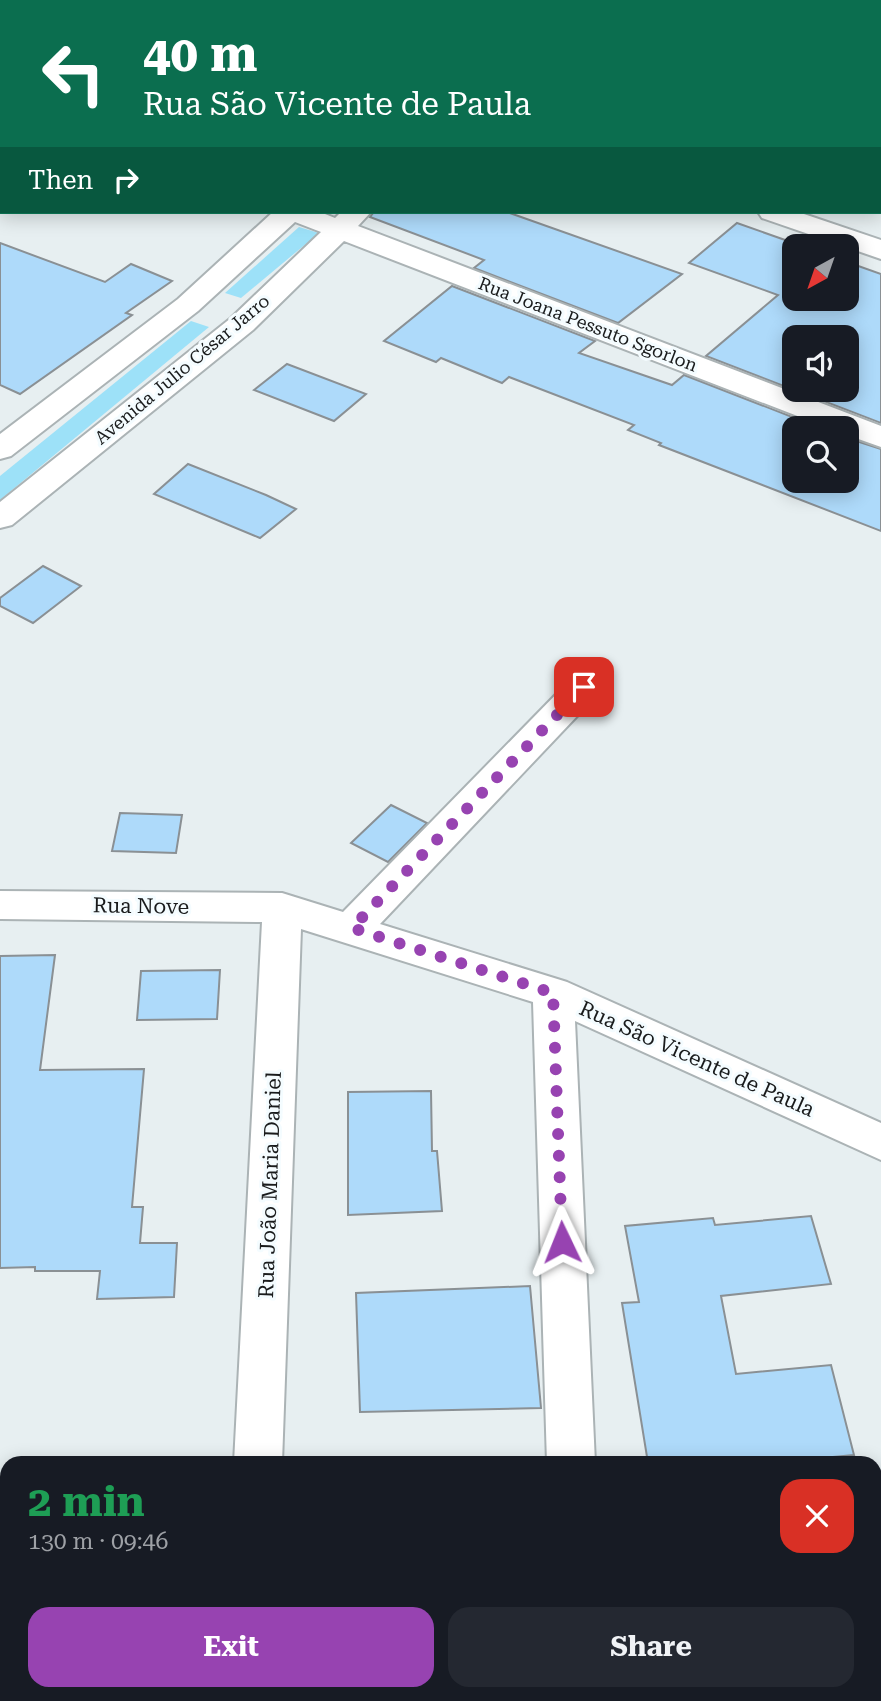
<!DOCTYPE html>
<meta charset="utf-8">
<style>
:root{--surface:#171b24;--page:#242831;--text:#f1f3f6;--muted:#9ea1a6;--accent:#9743b1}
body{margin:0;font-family:"Roboto Serif",serif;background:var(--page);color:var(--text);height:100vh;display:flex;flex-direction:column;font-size:26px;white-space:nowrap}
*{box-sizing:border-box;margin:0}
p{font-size:23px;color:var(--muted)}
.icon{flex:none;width:38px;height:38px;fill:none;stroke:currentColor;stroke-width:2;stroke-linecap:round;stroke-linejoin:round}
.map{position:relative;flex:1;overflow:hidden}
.sheet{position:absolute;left:0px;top:1456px;width:882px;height:245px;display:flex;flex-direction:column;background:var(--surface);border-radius:21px 21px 0 0;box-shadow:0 4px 18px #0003}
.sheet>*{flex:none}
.hud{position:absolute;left:0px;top:0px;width:882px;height:214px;box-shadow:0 4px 18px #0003;background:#0b6e4f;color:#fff;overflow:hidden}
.needle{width:46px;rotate:220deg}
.buttons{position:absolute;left:782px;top:234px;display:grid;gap:14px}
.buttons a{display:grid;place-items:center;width:77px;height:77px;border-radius:14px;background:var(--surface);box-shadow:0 4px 18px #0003;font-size:35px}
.pin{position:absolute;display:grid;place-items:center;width:60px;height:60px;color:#fff;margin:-30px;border-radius:14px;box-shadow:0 4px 10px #0006}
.me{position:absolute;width:77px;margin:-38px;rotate:358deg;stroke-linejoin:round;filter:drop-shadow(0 0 5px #0008)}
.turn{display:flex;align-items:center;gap:24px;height:147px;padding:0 28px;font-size:32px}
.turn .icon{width:91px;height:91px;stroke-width:2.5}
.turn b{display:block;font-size:49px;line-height:60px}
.then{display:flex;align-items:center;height:66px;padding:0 28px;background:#0003;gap:14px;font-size:26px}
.round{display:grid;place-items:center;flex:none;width:74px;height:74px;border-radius:21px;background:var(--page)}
.overview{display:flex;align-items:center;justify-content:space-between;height:119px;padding:0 28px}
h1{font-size:42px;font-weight:700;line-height:52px;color:#1e9e55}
.action{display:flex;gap:14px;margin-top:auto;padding:14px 28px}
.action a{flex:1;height:80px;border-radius:21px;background:var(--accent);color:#fff;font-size:28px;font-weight:700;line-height:80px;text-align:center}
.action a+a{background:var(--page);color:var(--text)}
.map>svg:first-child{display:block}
.green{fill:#9de1f8}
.building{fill:#aedafa;stroke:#8a9094;stroke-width:2}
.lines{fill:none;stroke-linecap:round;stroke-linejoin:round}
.minor-casing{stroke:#abb3b5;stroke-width:4}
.minor{fill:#fff;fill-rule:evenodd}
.route{stroke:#9743b1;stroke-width:12;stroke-dasharray:0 21.6}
.labels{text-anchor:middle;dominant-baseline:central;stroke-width:6;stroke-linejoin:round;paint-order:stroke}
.far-street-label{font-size:18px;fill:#191b1c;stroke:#f4fcff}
.street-label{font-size:21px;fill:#191b1c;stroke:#f4fcff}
</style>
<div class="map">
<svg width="881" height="1701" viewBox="0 0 881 1701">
<rect width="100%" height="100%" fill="#e7eff1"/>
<g class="green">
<polygon points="299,227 319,233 241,298 225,293"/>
<polygon points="191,321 209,327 0,500 0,476"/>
</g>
<g class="building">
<polygon points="374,212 507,212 682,274 618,323 474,268 484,260 370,217"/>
<polygon points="737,223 805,247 794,247 794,299 847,299 847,262 881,274 881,423 795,390 847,390 847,338 794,338 794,390 706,356 778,295 689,263"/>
<polygon points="0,243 105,282 131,264 172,281 126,313 132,315 20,394 0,385"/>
<polygon points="452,286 595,341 579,353 672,385 684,375 823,429 794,429 794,481 847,481 847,438 881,449 881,531 659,445 661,443 628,430 634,425 509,377 502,383 441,358 436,362 384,341"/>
<polygon points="287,364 366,394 334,421 254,390"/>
<polygon points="188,464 266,495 296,509 260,538 154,494"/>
<polygon points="43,566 81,586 33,623 0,606 0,598"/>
<polygon points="391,805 427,823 388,862 351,843"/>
<polygon points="120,813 182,815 176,853 112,851"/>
<polygon points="55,955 40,1070 144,1069 132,1207 143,1207 140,1243 177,1243 174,1297 97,1299 100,1271 35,1271 35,1267 0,1268 0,956"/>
<polygon points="220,970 217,1019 137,1020 141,971"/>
<polygon points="431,1091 432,1151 437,1151 442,1211 348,1215 348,1092"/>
<polygon points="811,1216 831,1284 721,1296 736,1374 831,1365 854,1455 780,1462 779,1458 648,1463 622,1303 639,1302 625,1226 713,1218 715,1225"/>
<polygon points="530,1286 541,1408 360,1412 356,1293"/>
</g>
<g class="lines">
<g class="minor-casing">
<g id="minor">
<polygon points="490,0 516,0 489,2"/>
<polygon points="553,0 579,0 552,2"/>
<polygon points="590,0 619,0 620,2 591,2"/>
<rect x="880" y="81" width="1" height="16"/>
<polygon points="0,126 2,126 0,143"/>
<polygon points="273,212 320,212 335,218 341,212 371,212 358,226 881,426 881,447 847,435 847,429 831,429 344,241 253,330 12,525 0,528 0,502 231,318 321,232 295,222 198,311 11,456 0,459 0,434 178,299"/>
<polygon points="758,212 798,212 881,240 881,259 762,218"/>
<polygon points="584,675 597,679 602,687 597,695 380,924 567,982 881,1123 881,1160 575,1021 595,1463 547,1463 533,1002 301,929 282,1463 234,1463 262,922 0,919 0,891 282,893 343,912 571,679"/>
<rect x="221" y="1694" width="52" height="7"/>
</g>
</g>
<use href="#minor" class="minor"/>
</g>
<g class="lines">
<polyline class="route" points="562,1242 553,993 352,928 584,687"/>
</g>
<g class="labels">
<g class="far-street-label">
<text transform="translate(588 324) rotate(21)">Rua Joana Pessuto Sgorlon</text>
<text transform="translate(182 369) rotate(-40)">Avenida Julio César Jarro</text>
</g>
<g class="street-label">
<text transform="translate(141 906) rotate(1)">Rua Nove</text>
<text transform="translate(697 1059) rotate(24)">Rua São Vicente de Paula</text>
<text transform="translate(270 1185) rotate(-88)">Rua João Maria Daniel</text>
</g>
</g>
</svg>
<div class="buttons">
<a><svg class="needle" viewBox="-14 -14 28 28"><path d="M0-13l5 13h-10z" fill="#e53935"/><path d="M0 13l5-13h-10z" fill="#9ea1a6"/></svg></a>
<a><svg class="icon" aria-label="sound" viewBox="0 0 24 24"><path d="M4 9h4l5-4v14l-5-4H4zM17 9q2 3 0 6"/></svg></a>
<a><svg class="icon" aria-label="search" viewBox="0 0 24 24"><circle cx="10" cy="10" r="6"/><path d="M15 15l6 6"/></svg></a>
</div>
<div class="pin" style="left:584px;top:687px;background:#d93025"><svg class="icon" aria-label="arrive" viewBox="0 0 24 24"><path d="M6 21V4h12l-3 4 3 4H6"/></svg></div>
<svg class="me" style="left:562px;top:1242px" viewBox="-20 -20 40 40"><path d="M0-17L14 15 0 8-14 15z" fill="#9743b1" stroke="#fff" stroke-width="4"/></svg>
<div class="hud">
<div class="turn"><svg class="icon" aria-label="left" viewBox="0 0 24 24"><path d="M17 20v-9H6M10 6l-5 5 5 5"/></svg><div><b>40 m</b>Rua São Vicente de Paula</div></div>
<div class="then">Then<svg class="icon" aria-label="right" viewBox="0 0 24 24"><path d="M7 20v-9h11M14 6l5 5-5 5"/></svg></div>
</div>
<section class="sheet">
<div class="overview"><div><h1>2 min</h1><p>130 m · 09:46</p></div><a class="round" style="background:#d93025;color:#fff"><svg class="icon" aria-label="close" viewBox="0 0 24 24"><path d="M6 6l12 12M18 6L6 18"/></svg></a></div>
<div class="action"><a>Exit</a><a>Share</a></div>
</section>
</div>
